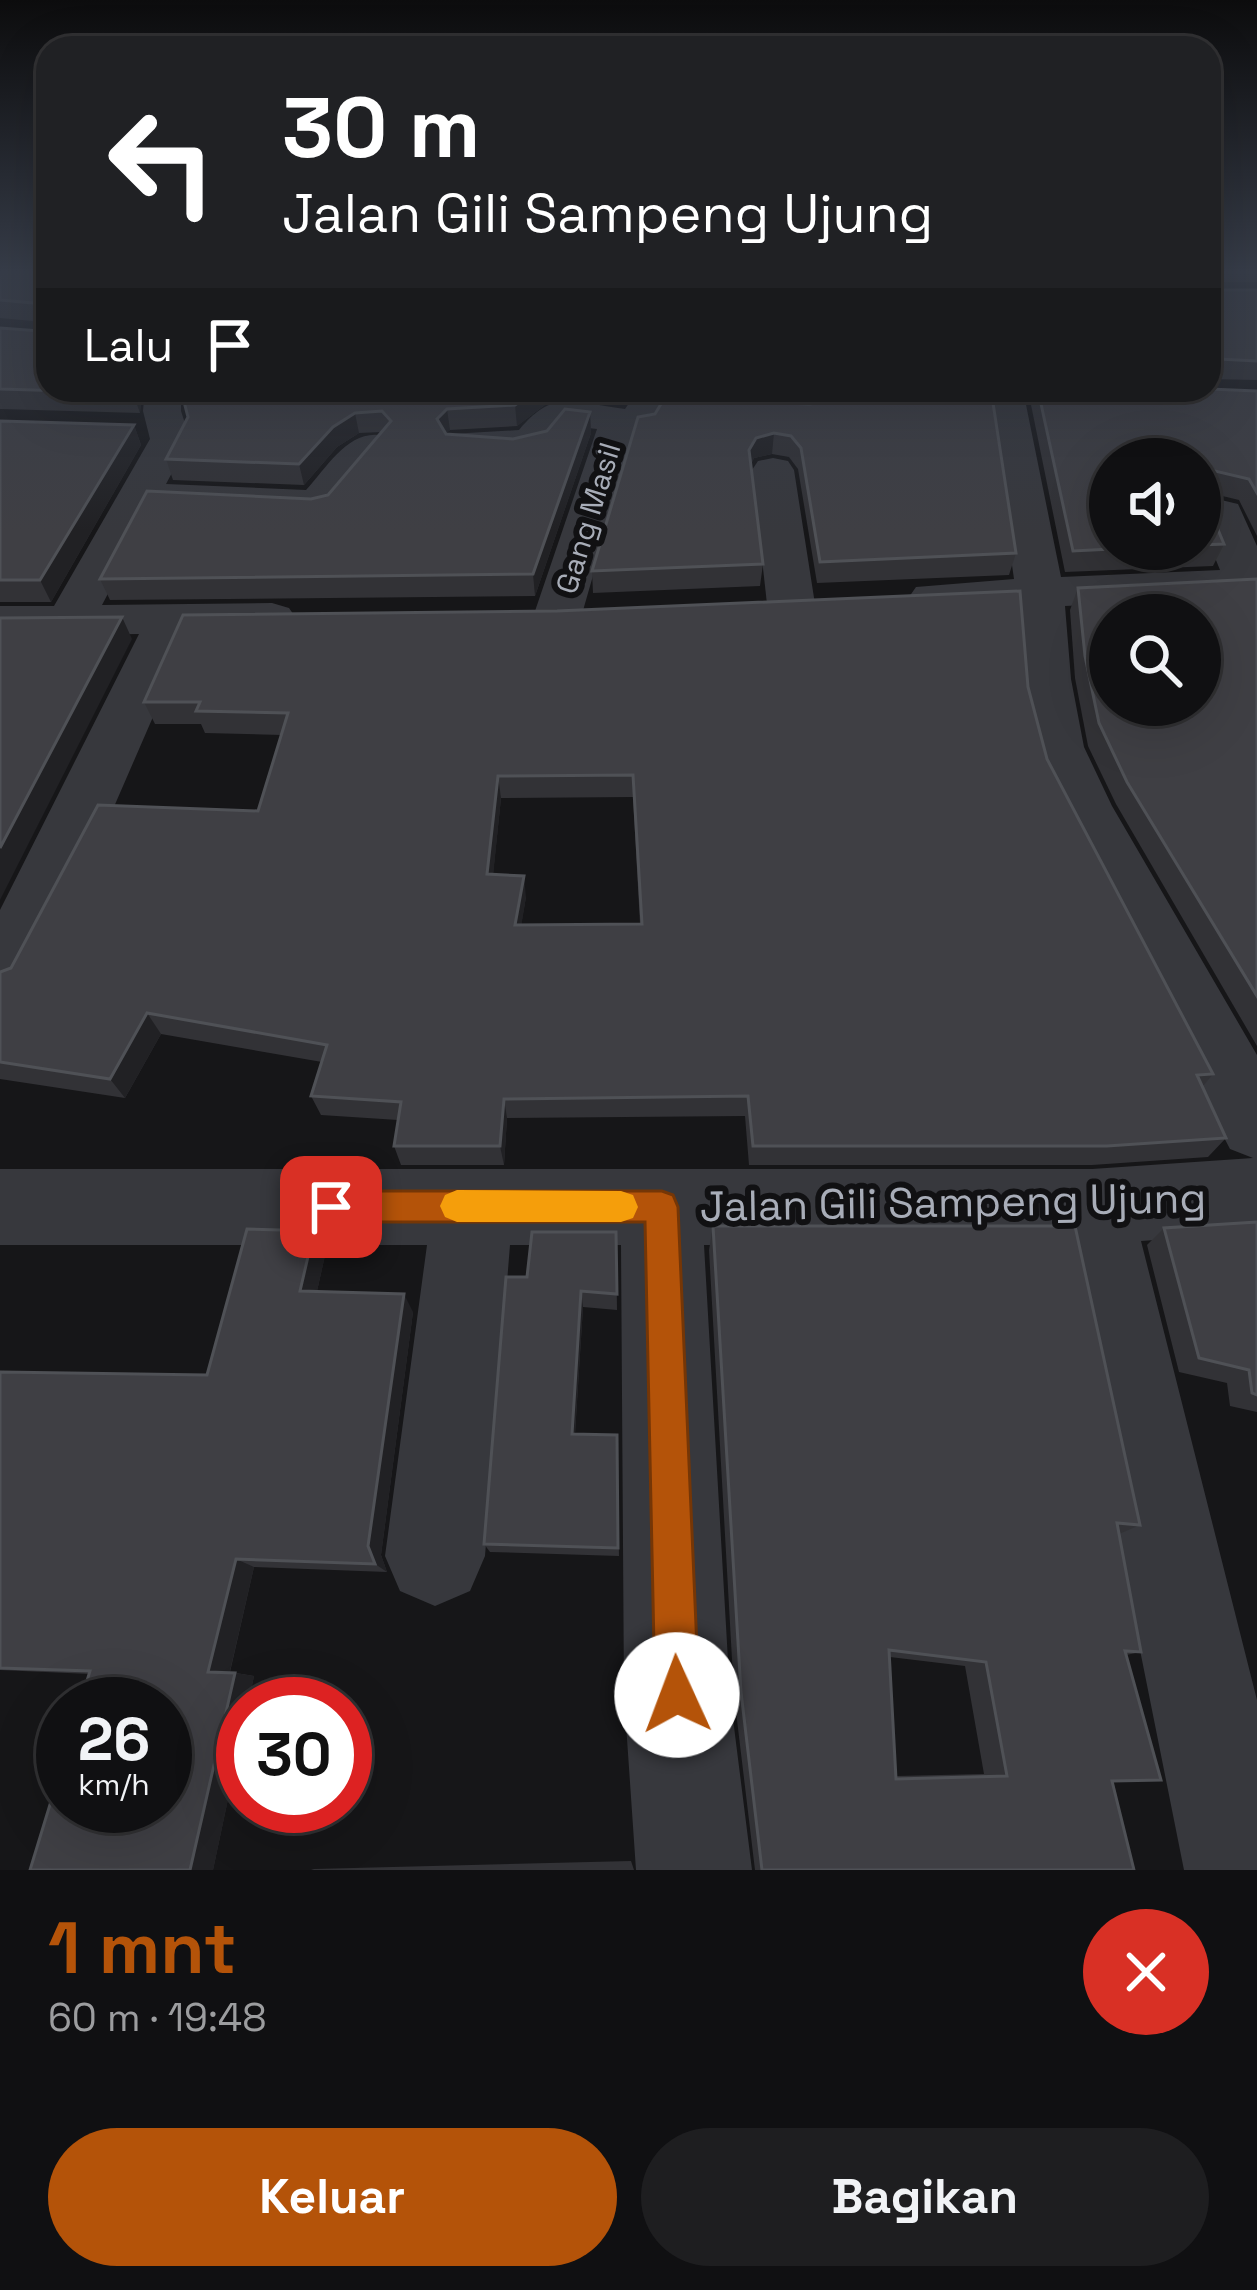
<!DOCTYPE html>
<html lang="id">
<meta charset="utf-8">
<style>
:root{--surface:#101012;--page:#1e1e20;--text:#f1f3f6;--muted:#9c9d9f;--line:#303032;--accent:#b45309}
body{margin:0;font-family:"Space Grotesk",sans-serif;background:var(--page);color:var(--text);height:100vh;display:flex;flex-direction:column;font-size:45px;white-space:nowrap}
*{box-sizing:border-box;margin:0}
p{font-size:39px;color:var(--muted)}
.icon{flex:none;width:66px;height:66px;fill:none;stroke:currentColor;stroke-width:2;stroke-linecap:round;stroke-linejoin:round}
.map{position:relative;height:1870px;overflow:hidden}
.side{display:flex;flex-direction:column;background:var(--surface);flex:1}
.side>*{flex:none}
.hud{position:absolute;left:36px;top:36px;width:1185px;height:366px;border-radius:36px;box-shadow:0 12px 48px #0002,0 0 0 3px var(--line);background:#202124;color:#fff;overflow:hidden}
.tools{position:absolute;left:1089px;top:438px;display:grid;gap:24px}
.tools a{display:grid;place-items:center;width:132px;height:132px;border-radius:50%;background:var(--surface);box-shadow:0 12px 48px #0002,0 0 0 3px var(--line);font-size:60px}
.speed{position:absolute;left:36px;top:1677px;display:flex;gap:24px;font-size:60px;font-weight:700;text-align:center}
.speed>*{display:grid;place-content:center;width:156px;height:156px;border-radius:50%;background:var(--surface);box-shadow:0 12px 48px #0002,0 0 0 3px var(--line);line-height:1}
.speed small{font-size:30px;font-weight:400}
.speed .limit{border:18px solid #d22;background:#fff;color:#111}
.pin{position:absolute;display:grid;place-items:center;width:102px;height:102px;color:#fff;margin:-51px;border-radius:24px;box-shadow:0 6px 18px #0006}
.me{position:absolute;width:132px;margin:-66px;rotate:358deg;stroke-linejoin:round;filter:drop-shadow(0 0 9px #0008)}
.turn{display:flex;align-items:center;gap:42px;height:252px;padding:0 48px;font-size:54px}
.turn .icon{width:156px;height:156px;stroke-width:2.5}
.turn b{display:block;font-size:84px;line-height:102px}
.then{display:flex;align-items:center;height:114px;padding:0 48px;background:#0003;gap:24px;font-size:45px}
.round{display:grid;place-items:center;flex:none;width:126px;height:126px;border-radius:63px;background:var(--page)}
.head{display:flex;align-items:center;justify-content:space-between;height:204px;padding:0 48px}
h1{font-size:72px;font-weight:700;line-height:90px;color:var(--accent)}
.cta{display:flex;gap:24px;margin-top:auto;padding:24px 48px}
.cta a{flex:1;height:138px;border-radius:72px;background:var(--accent);color:#fff;font-size:48px;font-weight:700;line-height:138px;text-align:center}
.cta a+a{background:var(--page);color:var(--text)}
.map>svg:first-child{display:block}
.lines{fill:none;stroke-linecap:round;stroke-linejoin:round}
.minor{fill:#37383d;fill-rule:evenodd}
.wall{fill:#323236;fill-rule:evenodd}
.shaded-wall{fill:#212124}
.building{fill:#3f3f44;stroke:#4f5156;stroke-width:3;fill-rule:evenodd}
.route{fill:#b45309;stroke:#753606;stroke-width:3}
.slow{fill:#f59e0b}
.labels{text-anchor:middle;dominant-baseline:central;stroke-width:12;stroke-linejoin:round;paint-order:stroke}
.far-street-label{font-size:30px;fill:#a8adb8;stroke:#111113}
.near-street-label{font-size:42px;fill:#a8adb8;stroke:#111113}
</style>
<div class="map">
<svg width="1257" height="1870" viewBox="0 0 1257 1870">
<rect width="100%" height="100%" fill="#161618"/>
<g class="lines">
<g class="minor">
<path d="M145,390H181V411L190,439L166,484L306,490C328,466 350,427 385,436L391,444L332,512L317,516L153,508L102,605L272,603L289,608L296,618L289,628L189,634L100,839L24,987L0,995V910L139,634L0,636V606H54L150,439L143,411Z"/>
<path d="M804,390H840L831,413L806,420L661,415L654,430L634,433L582,614L575,624L558,629L541,624L534,614L597,429L564,425C559,432 553,442 546,448C532,460 469,455 450,450L444,442L450,434L519,430C555,387 574,403 625,409L632,399L655,393L801,398Z"/>
<path d="M987,390H1023L1061,577L1220,570L1200,521V495L1238,504L1257,546V597L1065,606L1071,679L1084,747L1112,806L1257,1055V1233L1141,1241L1257,1700V1870H1184L1059,1245H704L730,1695L752,1870H636L624,1695L621,1245H510L485,1556L470,1591L435,1606L400,1591L385,1556L427,1245H0V1169H1092L1253,1158L1230,1149L1052,806C1022,731 1019,687 1017,608L933,611L916,607L909,597L916,587L1014,579Z"/>
<polygon points="773,458 788,461 794,470 815,604 808,614 791,618 774,614 767,604 752,470 758,461"/>
</g>
</g>
<g class="wall">
<polygon points="0,269 48,269 48,390 142,390 140,413 0,409 0,328 40,331 45,327 44,322 0,318"/>
<polygon points="1209,269 1257,269 1257,282 1213,282 1213,290 1257,290 1257,380 1209,379"/>
<polygon points="181,390 649,390 631,395 623,404 554,398 517,426 450,430 446,433 513,439 547,431 590,412 591,433 535,596 110,600 100,579 311,499 328,495 382,432 359,433 337,447 304,485 173,480 166,459 188,417"/>
<polygon points="699,390 801,390 798,393"/>
<path d="M1028,390L1257,391V536L1239,500L1206,492V501L1224,544L1213,566L1065,572ZM1200,459V549H1110Z"/>
<polygon points="835,397 1016,553 1009,575 817,583 798,469 789,457 772,454 754,458 751,464 763,564 760,586 593,593 592,571 810,404"/>
<polygon points="0,421 134,425 141,445 51,602 0,602"/>
<polygon points="1257,579 1257,1046 1116,804 1088,746 1075,678 1070,610 1078,588"/>
<path d="M1028,687L1047,759L1213,1074L1203,1086L1226,1138L1208,1157L1092,1165H749L745,1116L507,1118L504,1165H401L394,1146L398,1120L321,1115L311,1096L322,1062L161,1034L125,1098L0,1079V972L11,968L258,811L282,735L205,733L201,724H155L144,702ZM633,797L640,924L521,925L526,897L493,874L501,798Z"/>
<polygon points="1257,1222 1257,1412 1230,1406 1227,1383 1179,1372 1147,1245 1164,1228"/>
<path d="M713,1226L1140,1525L1119,1534L1141,1652L1126,1655L1112,1781L1134,1870H755L734,1695L709,1250ZM890,1657L965,1666L984,1774L896,1776Z"/>
<polygon points="314,1231 326,1251 317,1291 413,1312 381,1555 387,1572 254,1567 230,1672 254,1676 213,1870 0,1870 30,1870 90,1674 0,1670 0,1372 207,1375"/>
<polygon points="616,1232 617,1310 583,1307 575,1434 617,1435 619,1556 490,1552 484,1544 527,1277"/>
<polygon points="631,1861 634,1870 311,1870 314,1869"/>
</g>
<g class="shaded-wall">
<polygon points="133,390 142,390 140,413 133,393"/>
<polygon points="537,390 554,390 554,398 517,426 515,405"/>
<polygon points="623,390 649,390 631,395 623,404"/>
<polygon points="447,409 450,430 440,439 437,419"/>
<polygon points="590,412 591,433 535,596 533,574"/>
<polygon points="355,413 359,433 337,447 304,485 299,464 333,427"/>
<polygon points="134,425 141,445 51,602 40,580"/>
<polygon points="774,433 772,454 754,458 748,470 749,450 756,438"/>
<polygon points="122,617 132,639 0,900 0,848"/>
<polygon points="498,776 501,798 491,896 487,874"/>
<polygon points="524,876 526,897 518,946 515,925"/>
<polygon points="147,1013 161,1034 125,1098 110,1079"/>
<polygon points="504,1099 507,1118 504,1165 500,1146"/>
<polygon points="314,1231 326,1251 313,1309 300,1291"/>
<polygon points="581,1291 583,1307 574,1446 572,1434"/>
<polygon points="404,1294 413,1312 381,1555 387,1572 375,1564 368,1546"/>
<polygon points="236,1559 254,1567 229,1675 208,1672"/>
<polygon points="235,1673 254,1676 248,1704 243,1704 243,1729 213,1870 190,1870"/>
</g>
<g class="building">
<polygon points="0,269 48,269 48,390 133,390 133,393 0,389 0,328 40,331 45,327 44,304 0,300"/>
<polygon points="1209,269 1213,269 1213,290 1257,290 1257,361 1218,359 1213,366 1209,366"/>
<polygon points="1209,389 1257,391 1257,493 1249,479 1211,470 1205,474 1206,501 1224,544 1200,545 1200,459 1110,459 1111,549 1073,551 1038,390"/>
<polygon points="181,390 537,390 515,405 447,409 437,419 446,434 513,439 547,431 565,409 590,412 533,574 100,579 147,491 311,499 328,495 391,421 382,411 355,413 333,427 299,464 166,459 188,417"/>
<polygon points="839,390 991,390 1016,553 820,562 801,448 791,436 774,433 756,438 749,450 763,564 592,571 638,417 655,414 664,399 810,404 835,397"/>
<polygon points="0,421 134,425 40,580 0,580"/>
<path d="M1257,579V996L1127,782L1099,723L1085,656L1078,588ZM1110,615H1200V705H1110Z"/>
<path d="M1020,591L1028,687L1047,759L1213,1074L1197,1075L1226,1138L1107,1146H753L748,1096L504,1099L500,1146H394L401,1102L311,1096L327,1045L147,1013L110,1079L0,1062V972L11,968L98,805L258,811L288,713L196,711L200,702H144L183,615L557,611ZM633,775L642,924L515,925L524,876L487,874L498,776Z"/>
<polygon points="122,617 0,848 0,618"/>
<polygon points="1257,1222 1257,1395 1252,1393 1249,1370 1199,1358 1164,1228"/>
<path d="M713,1226H1075L1140,1525L1117,1523L1141,1652L1125,1651L1161,1780L1112,1781L1134,1870H762L741,1692ZM889,1650L986,1662L1007,1776L896,1779Z"/>
<polygon points="247,1229 314,1231 300,1291 404,1294 368,1546 375,1564 236,1559 208,1672 235,1673 190,1870 30,1870 63,1762 63,1806 165,1806 165,1704 80,1704 90,1671 0,1668 0,1372 207,1375"/>
<polygon points="532,1232 616,1232 617,1294 581,1291 572,1434 617,1435 618,1548 484,1544 506,1277 527,1277"/>
</g>
<linearGradient id="sky" x2="0" y2="1"><stop stop-color="#0c0c0d"/><stop offset="0.51" stop-color="#363c48"/><stop offset="1" stop-color="#363c48" stop-opacity="0"/></linearGradient>
<rect width="1257" height="531" fill="url(#sky)"/>
<polygon class="route" points="331,1191 662,1191 673,1195 678,1207 699,1695 693,1710 677,1717 661,1710 655,1695 645,1222 331,1222 319,1218 314,1207 319,1195"/>
<polygon class="slow" points="457,1190 621,1191 633,1195 638,1207 633,1218 621,1222 457,1222 445,1217 440,1206 445,1195"/>
<g class="labels">
<g class="far-street-label">
<text transform="translate(588 518) rotate(-73)">Gang Masil</text>
</g>
<g class="near-street-label">
<text transform="translate(953 1202) rotate(-1)">Jalan Gili Sampeng Ujung</text>
</g>
</g>
</svg>
<div class="tools">
<a><svg class="icon" aria-label="sound" viewBox="0 0 24 24"><path d="M4 9h4l5-4v14l-5-4H4zM17 9q2 3 0 6"/></svg></a>
<a><svg class="icon" aria-label="search" viewBox="0 0 24 24"><circle cx="10" cy="10" r="6"/><path d="M15 15l6 6"/></svg></a>
</div>
<div class="speed"><div>26<small>km/h</small></div><div class="limit">30</div></div>
<div class="pin" style="left:331px;top:1207px;background:#d93025"><svg class="icon" aria-label="arrive" viewBox="0 0 24 24"><path d="M6 21V4h12l-3 4 3 4H6"/></svg></div>
<svg class="me" style="left:677px;top:1695px" viewBox="-20 -20 40 40"><circle r="19" fill="#fff"/><path d="M0-13L10 11 0 6-10 11z" fill="#b45309"/></svg>
<div class="hud">
<div class="turn"><svg class="icon" aria-label="left" viewBox="0 0 24 24"><path d="M17 20v-9H6M10 6l-5 5 5 5"/></svg><div><b>30 m</b>Jalan Gili Sampeng Ujung</div></div>
<div class="then">Lalu<svg class="icon" aria-label="arrive" viewBox="0 0 24 24"><path d="M6 21V4h12l-3 4 3 4H6"/></svg></div>
</div>
</div>
<section class="side">
<div class="head"><div><h1>1 mnt</h1><p>60 m · 19:48</p></div><a class="round" style="background:#d93025;color:#fff"><svg class="icon" aria-label="close" viewBox="0 0 24 24"><path d="M6 6l12 12M18 6L6 18"/></svg></a></div>
<div class="cta"><a>Keluar</a><a>Bagikan</a></div>
</section>
